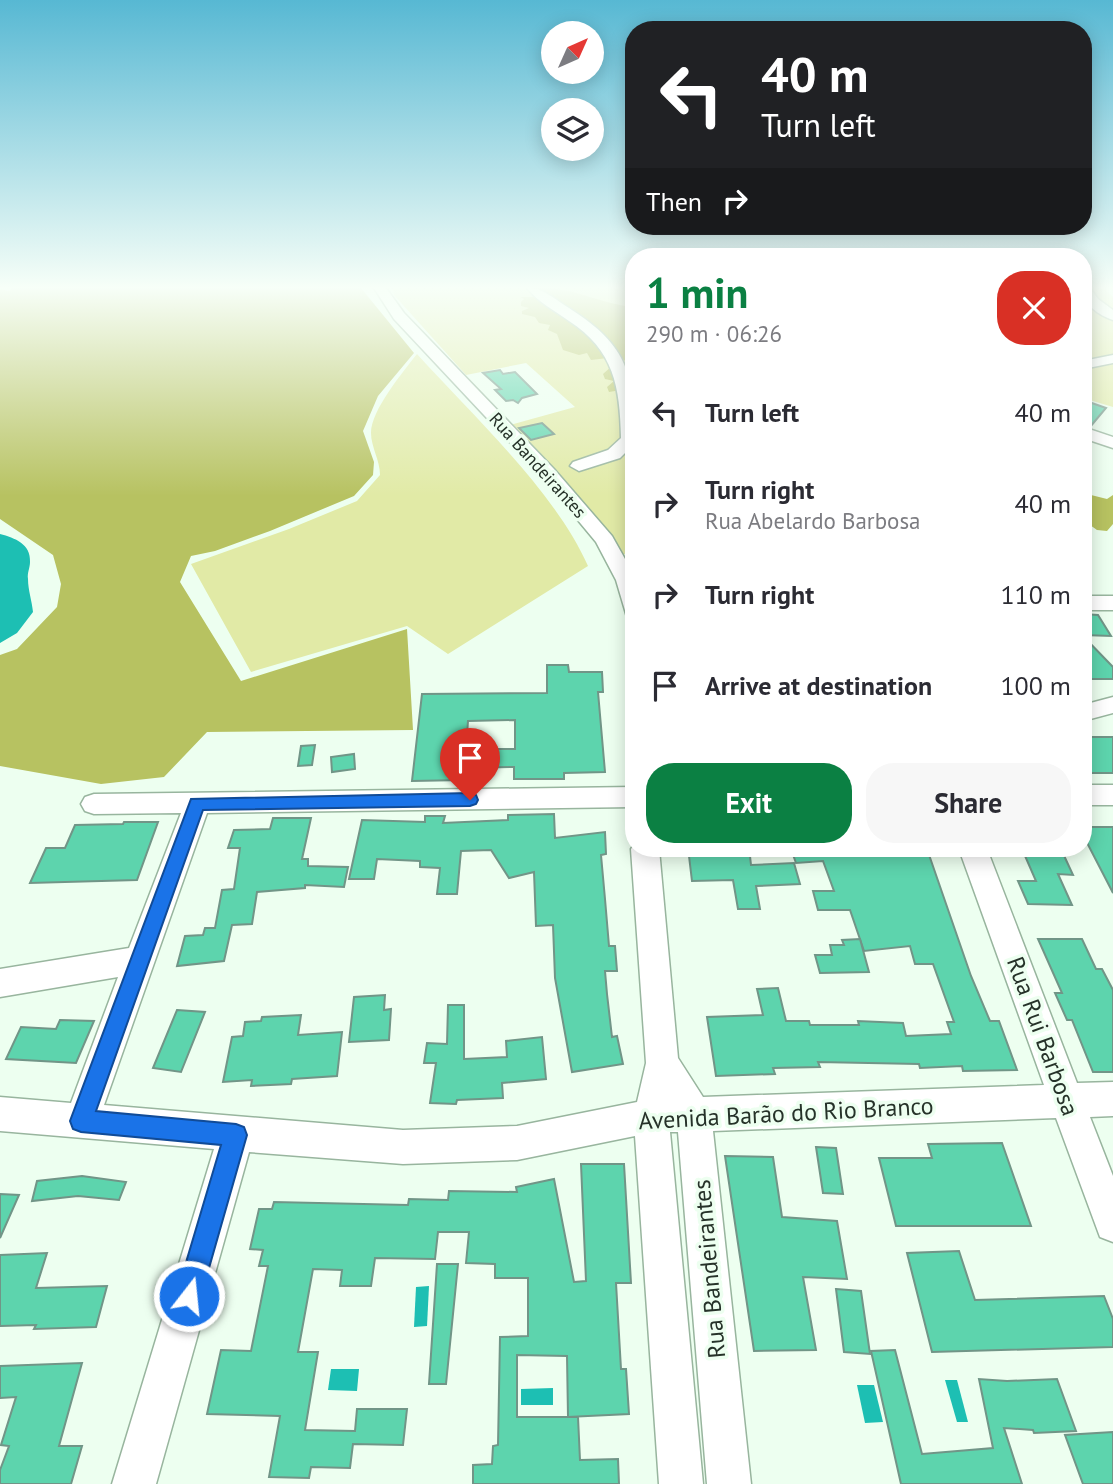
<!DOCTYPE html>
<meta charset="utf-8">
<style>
:root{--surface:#fff;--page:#f7f7f7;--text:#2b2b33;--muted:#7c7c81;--accent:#0b8043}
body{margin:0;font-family:"PT Sans",sans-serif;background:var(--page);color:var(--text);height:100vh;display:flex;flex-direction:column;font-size:26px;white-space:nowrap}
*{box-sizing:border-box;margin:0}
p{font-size:23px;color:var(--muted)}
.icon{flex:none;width:38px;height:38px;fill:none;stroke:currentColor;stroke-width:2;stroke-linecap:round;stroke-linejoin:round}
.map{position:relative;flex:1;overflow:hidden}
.details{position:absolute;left:625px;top:248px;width:467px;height:609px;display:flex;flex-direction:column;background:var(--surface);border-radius:28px;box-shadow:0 4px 18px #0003}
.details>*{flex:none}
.banner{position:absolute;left:625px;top:21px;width:467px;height:214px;border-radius:28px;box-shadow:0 4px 18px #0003;background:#202124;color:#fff;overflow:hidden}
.needle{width:46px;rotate:45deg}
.buttons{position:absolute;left:541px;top:21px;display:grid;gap:14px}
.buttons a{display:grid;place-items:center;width:63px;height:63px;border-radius:50%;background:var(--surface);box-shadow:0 4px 18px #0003;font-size:35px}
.pin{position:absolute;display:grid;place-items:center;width:60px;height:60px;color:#fff;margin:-72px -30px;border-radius:50% 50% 50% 0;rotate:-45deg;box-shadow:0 0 7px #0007}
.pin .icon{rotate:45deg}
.me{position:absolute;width:77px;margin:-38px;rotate:16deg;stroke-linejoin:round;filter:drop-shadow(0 0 5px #0008)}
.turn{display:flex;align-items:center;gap:24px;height:147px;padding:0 21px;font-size:32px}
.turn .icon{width:91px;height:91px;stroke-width:2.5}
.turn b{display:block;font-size:49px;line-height:60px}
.then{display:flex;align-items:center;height:66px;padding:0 21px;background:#0003;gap:14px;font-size:26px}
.round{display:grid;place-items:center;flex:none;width:74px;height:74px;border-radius:28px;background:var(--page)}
.headline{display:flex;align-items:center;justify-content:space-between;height:119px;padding:0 21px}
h1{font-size:42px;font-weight:700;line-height:52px;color:var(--accent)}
.primary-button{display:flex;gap:14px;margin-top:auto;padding:14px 21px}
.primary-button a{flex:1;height:80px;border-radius:28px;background:var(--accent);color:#fff;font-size:28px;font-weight:700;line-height:80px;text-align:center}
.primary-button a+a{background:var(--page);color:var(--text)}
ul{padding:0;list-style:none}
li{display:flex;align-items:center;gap:21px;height:91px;padding:0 21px}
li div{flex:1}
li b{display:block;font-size:26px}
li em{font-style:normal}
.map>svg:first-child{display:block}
.green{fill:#e1eaa6}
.forest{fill:#b7c261}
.water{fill:#1dbfb3}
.building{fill:#5dd4ad;stroke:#719587;stroke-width:2;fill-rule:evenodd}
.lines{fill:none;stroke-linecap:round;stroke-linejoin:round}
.minor-casing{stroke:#98b59e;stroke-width:3}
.minor{fill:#fff;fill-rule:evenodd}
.route{fill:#1a73e8;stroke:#114b97;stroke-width:2}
.labels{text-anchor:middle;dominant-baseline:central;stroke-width:7;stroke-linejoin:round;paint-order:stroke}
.far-street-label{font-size:18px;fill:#263229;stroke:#edfff0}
.near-street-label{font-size:24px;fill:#263229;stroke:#edfff0}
</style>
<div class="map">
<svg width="1113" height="1484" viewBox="0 0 1113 1484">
<rect width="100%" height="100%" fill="#edfff0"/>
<g class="green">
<polygon points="392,288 633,288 633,551 620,556 510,425 575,407 526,363 466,375 394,295"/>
<polygon points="1083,288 1104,288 1113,297 1113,407 1083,398"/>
<path d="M417,354C473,416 554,490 588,566L448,654L407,626L251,672L191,564L289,529L357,501L380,475C380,460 371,447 371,433C371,410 403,372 417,354Z"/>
</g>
<g class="forest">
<polygon points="12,288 361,288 414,353 378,396 363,431 374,462 373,475 354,496 270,531 215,551 191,556 180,582 241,681 407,629 413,730 207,732 164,777 101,784 0,766 0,655 17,649 57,607 61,584 53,555 0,519 0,289 9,291"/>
<path d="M537,288C570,286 600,304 633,307V383L621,390L609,392L607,387L614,381L605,379L603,374L613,365L622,366L626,361L616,357L591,360L587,353L579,355L563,350L557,334L548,330L550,325L539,323L535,317L522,314V311L529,308L521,306V302L524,299L520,297H535L532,292Z"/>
<polygon points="1083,493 1107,499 1113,495 1113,524 1107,531 1097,530 1083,520"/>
</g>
<g class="water">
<path d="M0,534C15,538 31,544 30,562C30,568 27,573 28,579C28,590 32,601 33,612L17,633L0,643Z"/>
<polygon points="429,1286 427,1326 414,1327 416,1287"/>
<polygon points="331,1369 359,1369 357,1391 328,1390"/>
<polygon points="945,1380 957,1380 968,1422 957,1422"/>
<polygon points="857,1385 874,1385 883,1422 865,1423"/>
<polygon points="553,1388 553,1405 521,1405 521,1389"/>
</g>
<g class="building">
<polygon points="500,370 503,374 515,372 537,394 522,398 518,403 513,400 506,401 495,390 501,389 483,373"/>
<polygon points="1089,402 1106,408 1090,427 1083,425 1083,407"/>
<polygon points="542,423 554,434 531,440 519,428"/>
<polygon points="1083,614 1098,615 1111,636 1083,635"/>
<polygon points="1083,636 1113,667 1113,679 1083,679"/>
<path d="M547,665H568L569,672H602L603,692H598L605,772L564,773V779H514V767L465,768L464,780L412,781L422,694L547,693ZM515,720V749H466L468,721Z"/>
<polygon points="1083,737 1113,737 1113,773 1090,773 1083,760"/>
<polygon points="315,745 312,765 298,766 301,746"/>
<polygon points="354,754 355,769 332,772 331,757"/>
<polygon points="554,814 555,838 605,832 606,854 601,855 605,899 609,946 615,946 617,971 605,971 607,994 612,1037 617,1036 623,1064 572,1072 555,978 553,925 536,926 534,872 509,878 491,850 461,851 457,894 437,894 440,868 420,867 420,861 377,859 374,879 349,879 362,820 425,822 425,816 445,816 443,823 508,820 508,815"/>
<polygon points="273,818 311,818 302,859 308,859 308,866 348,867 344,887 305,885 305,888 257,892 252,924 232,925 224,961 177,966 185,936 203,935 205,928 215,928 222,890 234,889 240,848 228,848 234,830 270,829"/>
<polygon points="124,822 158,822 137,880 30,883 46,848 65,848 75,825 123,824"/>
<polygon points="1083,827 1113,827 1113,893 1083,835"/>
<polygon points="791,849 927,849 971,976 990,1021 999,1021 1017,1070 963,1071 962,1066 920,1068 919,1064 818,1062 820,1067 773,1068 775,1074 716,1076 707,1017 763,1015 757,989 778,988 786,1021 809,1021 810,1025 859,1025 858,1021 903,1023 906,1036 951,1034 947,1022 954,1022 933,964 915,964 910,946 864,951 850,910 818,910 813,891 834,891 823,861 796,863"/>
<polygon points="1022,849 1061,849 1073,875 1058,874 1072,905 1028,904 1018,881 1036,881"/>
<polygon points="689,856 750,856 751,865 794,863 800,884 756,886 760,909 738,909 733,880 692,881"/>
<polygon points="860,939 869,972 820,973 815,955 832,955 830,945 844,945 842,940"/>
<polygon points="1038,939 1082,939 1096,969 1102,969 1113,990 1113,1072 1093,1072 1072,1020 1067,1020 1055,993 1062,993"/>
<polygon points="385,995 384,1010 391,1009 389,1040 349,1042 354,997"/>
<polygon points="448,1005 464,1005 464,1059 507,1057 506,1041 542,1037 546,1079 502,1083 503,1098 457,1100 456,1104 430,1103 436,1063 424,1063 427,1043 447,1044"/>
<polygon points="177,1010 205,1012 181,1072 153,1068"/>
<polygon points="301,1015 298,1035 342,1032 337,1076 292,1079 291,1084 251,1086 252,1080 223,1082 232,1037 243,1036 245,1022 261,1021 262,1017"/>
<polygon points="60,1020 94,1021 76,1063 6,1059 21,1027 56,1029"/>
<polygon points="1002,1143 1031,1226 896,1226 879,1158 932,1158 928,1144"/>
<polygon points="816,1147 836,1148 843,1194 823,1193"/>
<polygon points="725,1156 773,1157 782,1217 837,1221 847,1279 803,1277 816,1350 754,1351"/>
<polygon points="581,1164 624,1164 631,1283 616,1283 621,1369 626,1369 629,1414 568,1417 567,1356 517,1355 517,1417 578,1417 580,1460 618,1459 619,1484 473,1484 473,1465 492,1464 493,1446 498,1445 500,1337 528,1336 528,1278 495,1278 495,1264 466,1263 469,1232 438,1232 435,1259 375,1258 371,1286 340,1286 342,1270 313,1269 298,1352 318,1352 305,1430 355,1431 357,1409 407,1409 403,1445 353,1444 350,1468 311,1467 309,1478 269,1477 280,1416 207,1414 221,1350 251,1351 268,1266 259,1266 263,1250 250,1249 259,1209 272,1209 274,1202 408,1205 409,1199 448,1200 449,1191 517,1192 516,1187 554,1179 574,1282 586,1281"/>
<polygon points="82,1176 126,1182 119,1200 78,1196 32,1201 37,1181"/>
<polygon points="0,1194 19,1195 0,1238"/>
<polygon points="959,1251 975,1300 1104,1296 1113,1319 1113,1347 932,1352 907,1253"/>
<polygon points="47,1253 36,1288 107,1286 96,1327 34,1329 36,1325 0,1326 0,1255"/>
<polygon points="437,1264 458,1264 446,1384 429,1384"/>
<polygon points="836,1289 861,1291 870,1354 844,1352"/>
<polygon points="895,1350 922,1454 993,1448 979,1379 1007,1381 1057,1379 1076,1431 1034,1433 1033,1430 1004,1428 1022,1484 901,1484 871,1351"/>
<polygon points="82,1363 59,1446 82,1446 71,1484 0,1484 0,1470 9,1446 1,1445 16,1397 0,1398 0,1366"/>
<polygon points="1113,1432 1113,1484 1083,1484 1065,1435"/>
</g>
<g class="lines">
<g class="minor-casing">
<g id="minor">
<polygon points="374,288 386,288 404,313 554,469 612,536 634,575 634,619 627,617 616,580 596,542 542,477 394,319"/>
<path d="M527,288C544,288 554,299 569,308C630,347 634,375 634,444L620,458L579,471L570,466L573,462L608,450L621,438C620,387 614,350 569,321C555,311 538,302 527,288Z"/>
<path d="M1083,288H1090L1098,299L1113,310V320C1098,315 1083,304 1083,288Z"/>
<polygon points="1113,355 1113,363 1083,369 1083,361"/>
<polygon points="1083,427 1113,437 1113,448 1083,438"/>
<rect x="1083" y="596" width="30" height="14"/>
<polygon points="1113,697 1113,713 1083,721 1083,705"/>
<rect x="1083" y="785" width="30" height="20"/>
<polygon points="634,787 634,807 207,813 104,1105 403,1130 517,1126 637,1102 646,1063 631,849 634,845 634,849 659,849 678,1058 703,1097 1044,1085 959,849 987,849 1077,1083 1113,1082 1113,1116 1090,1117 1113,1176 1113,1242 1100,1237 1056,1118 713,1131 751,1484 707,1484 678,1132 670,1132 703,1484 659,1484 635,1136 517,1160 403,1164 249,1152 156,1484 112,1484 214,1149 0,1131 0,1097 71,1103 118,977 0,997 0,969 129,948 181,813 94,814 85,811 81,804 85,797 94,794"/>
</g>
</g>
<use href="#minor" class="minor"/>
</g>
<linearGradient id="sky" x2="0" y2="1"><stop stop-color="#57b8d3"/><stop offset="0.58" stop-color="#f7fff8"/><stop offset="1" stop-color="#f7fff8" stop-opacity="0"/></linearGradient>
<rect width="1113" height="496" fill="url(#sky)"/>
<polygon class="route" points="470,793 476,795 478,800 476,804 470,806 203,810 96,1111 236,1124 244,1127 247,1135 201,1296 198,1305 189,1309 180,1305 176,1296 221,1145 81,1132 73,1129 70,1121 191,799"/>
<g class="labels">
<g class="far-street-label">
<text transform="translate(538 465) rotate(48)">Rua Bandeirantes</text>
</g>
<g class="near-street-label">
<text transform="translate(1043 1036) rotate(70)">Rua Rui Barbosa</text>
<text transform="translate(786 1113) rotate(-3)">Avenida Barão do Rio Branco</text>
<text transform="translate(709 1269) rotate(-95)">Rua Bandeirantes</text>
</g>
</g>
</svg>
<div class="buttons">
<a><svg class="needle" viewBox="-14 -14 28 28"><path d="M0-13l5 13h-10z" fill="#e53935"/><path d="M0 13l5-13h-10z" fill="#7c7c81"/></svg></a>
<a><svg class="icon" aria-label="layers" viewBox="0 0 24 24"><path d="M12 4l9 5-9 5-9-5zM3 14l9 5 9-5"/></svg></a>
</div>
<div class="pin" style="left:470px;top:800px;background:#d93025"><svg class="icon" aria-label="arrive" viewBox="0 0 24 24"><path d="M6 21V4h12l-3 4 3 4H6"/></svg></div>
<svg class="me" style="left:189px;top:1296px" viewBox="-20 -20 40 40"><circle r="17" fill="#1a73e8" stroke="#fff" stroke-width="3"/><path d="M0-11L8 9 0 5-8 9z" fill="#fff"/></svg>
<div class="banner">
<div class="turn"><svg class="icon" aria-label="left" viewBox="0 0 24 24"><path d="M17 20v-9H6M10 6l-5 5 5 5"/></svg><div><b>40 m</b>Turn left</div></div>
<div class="then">Then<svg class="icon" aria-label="right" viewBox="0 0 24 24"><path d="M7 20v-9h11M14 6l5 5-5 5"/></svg></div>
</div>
<section class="details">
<div class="headline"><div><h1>1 min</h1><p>290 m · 06:26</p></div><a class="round" style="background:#d93025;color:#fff"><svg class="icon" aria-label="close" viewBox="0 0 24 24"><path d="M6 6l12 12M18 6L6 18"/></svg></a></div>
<ul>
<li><svg class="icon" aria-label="left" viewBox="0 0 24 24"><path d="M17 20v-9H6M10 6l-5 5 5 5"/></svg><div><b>Turn left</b></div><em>40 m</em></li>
<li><svg class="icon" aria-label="right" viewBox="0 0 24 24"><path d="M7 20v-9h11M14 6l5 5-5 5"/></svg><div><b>Turn right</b><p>Rua Abelardo Barbosa</p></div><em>40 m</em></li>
<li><svg class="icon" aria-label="right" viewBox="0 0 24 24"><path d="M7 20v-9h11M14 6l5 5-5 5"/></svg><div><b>Turn right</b></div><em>110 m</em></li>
<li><svg class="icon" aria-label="arrive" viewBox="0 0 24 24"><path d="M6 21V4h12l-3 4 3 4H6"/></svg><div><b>Arrive at destination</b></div><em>100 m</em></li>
</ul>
<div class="primary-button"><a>Exit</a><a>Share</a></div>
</section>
</div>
